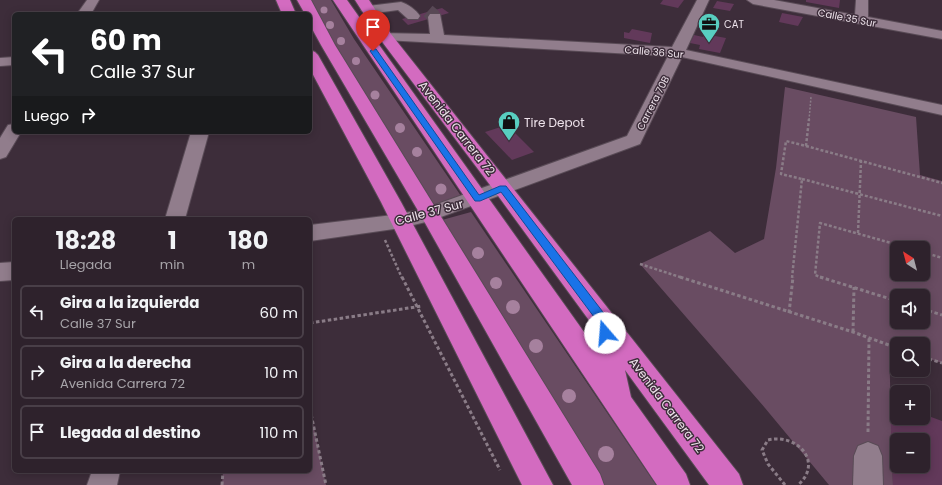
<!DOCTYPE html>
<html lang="es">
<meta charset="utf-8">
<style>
:root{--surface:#2e222c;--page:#362a34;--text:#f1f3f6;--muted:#a7a4a9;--line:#493f48}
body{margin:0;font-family:Poppins,sans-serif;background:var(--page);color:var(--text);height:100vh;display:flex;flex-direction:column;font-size:15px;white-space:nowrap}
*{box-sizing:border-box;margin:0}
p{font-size:13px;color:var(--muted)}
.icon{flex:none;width:22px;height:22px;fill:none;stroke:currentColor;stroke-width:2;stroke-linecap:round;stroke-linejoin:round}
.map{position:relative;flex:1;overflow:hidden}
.drawer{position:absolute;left:12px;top:217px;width:300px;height:256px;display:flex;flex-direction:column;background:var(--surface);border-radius:6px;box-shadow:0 2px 10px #0003,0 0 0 1px var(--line)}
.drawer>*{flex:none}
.top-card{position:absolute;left:12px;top:12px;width:300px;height:122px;border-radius:6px;box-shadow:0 2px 10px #0003,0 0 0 1px var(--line);background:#202124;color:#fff;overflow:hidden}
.needle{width:26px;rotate:324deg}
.buttons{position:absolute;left:890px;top:241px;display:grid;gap:8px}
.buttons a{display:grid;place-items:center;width:40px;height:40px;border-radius:6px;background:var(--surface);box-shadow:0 2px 10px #0003,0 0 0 1px var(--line);font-size:20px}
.pin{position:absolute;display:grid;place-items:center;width:34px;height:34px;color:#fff;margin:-41px -17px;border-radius:50% 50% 50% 0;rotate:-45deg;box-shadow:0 0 4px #0007}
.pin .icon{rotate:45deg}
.me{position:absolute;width:44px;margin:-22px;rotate:342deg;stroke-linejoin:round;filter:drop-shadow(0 0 3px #0008)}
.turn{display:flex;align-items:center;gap:14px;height:84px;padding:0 12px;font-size:18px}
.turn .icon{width:52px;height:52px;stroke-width:2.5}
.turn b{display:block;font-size:28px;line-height:34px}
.then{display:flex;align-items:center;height:38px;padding:0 12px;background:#0003;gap:8px;font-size:15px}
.eta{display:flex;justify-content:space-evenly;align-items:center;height:68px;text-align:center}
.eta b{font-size:24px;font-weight:700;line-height:28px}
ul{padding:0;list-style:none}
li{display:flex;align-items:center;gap:12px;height:54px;margin:0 8px 6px;padding:0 4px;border:2px solid var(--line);border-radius:6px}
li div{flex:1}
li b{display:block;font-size:15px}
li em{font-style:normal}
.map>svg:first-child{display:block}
.green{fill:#694c62;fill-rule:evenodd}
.building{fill:#62395a;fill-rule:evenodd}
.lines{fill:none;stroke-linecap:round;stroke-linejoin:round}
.minor-tunnel{stroke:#584855;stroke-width:14;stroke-dasharray:14 8;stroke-linecap:butt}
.minor-casing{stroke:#594b56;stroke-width:2}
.highway-casing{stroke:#594b56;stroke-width:2}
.path-far2{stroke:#8a7c87;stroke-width:1.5;stroke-dasharray:2 1.5;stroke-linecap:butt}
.path-far1{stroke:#8a7c87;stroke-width:2.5;stroke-dasharray:3 2;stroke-linecap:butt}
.path{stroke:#8a7c87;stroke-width:3;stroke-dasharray:3.5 2.5;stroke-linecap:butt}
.minor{fill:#917d8c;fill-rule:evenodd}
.highway{fill:#d36bc0;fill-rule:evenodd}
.tree{fill:#a6819e}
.route{fill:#1a73e8;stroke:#114b97}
.labels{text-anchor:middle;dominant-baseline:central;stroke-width:3;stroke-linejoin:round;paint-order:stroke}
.far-street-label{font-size:10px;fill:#eee3eb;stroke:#3d2d3a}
.far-poi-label{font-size:10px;fill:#eee3eb;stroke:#3d2d3a;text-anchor:start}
.poi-label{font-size:12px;fill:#eee3eb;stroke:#3d2d3a;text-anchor:start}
.street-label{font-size:12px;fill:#eee3eb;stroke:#3d2d3a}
</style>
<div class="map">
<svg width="942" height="485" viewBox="0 0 942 485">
<rect width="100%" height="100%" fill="#3d2d3a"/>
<g class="green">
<polygon points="309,0 331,0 354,39 461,196 432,205 329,39"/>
<path d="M785,87L916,117L920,175L942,181V363L923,357V344H897V348L889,346L893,485H829L765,408L640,264L710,231L735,253L764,239L776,168ZM897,248H923V274H897ZM897,296H923V322H897Z"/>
<polygon points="471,212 656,485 604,485 442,220"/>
<polygon points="310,409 326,485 222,485 223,471 310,471"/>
</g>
<g class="building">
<polygon points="663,0 684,0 678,8 660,4"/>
<polygon points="806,0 840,0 839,8 806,2"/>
<polygon points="717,1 734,4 730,11 713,8"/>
<polygon points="442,8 449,13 408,25 402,19"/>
<polygon points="782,13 803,17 798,26 779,22"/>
<polygon points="632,29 652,33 650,43 624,38 624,32 629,33"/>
<polygon points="704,34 726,38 720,53 699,49 700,45 690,43 694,35 703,37"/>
<polygon points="507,125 534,152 512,160 485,132"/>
<path d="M890,403L897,405V418H923V414L942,421V485H893ZM897,440H923V466H897Z"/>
</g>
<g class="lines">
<polyline class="minor-tunnel" points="428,11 435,17"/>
<g class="minor-casing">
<g id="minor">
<polygon points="87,0 99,0 91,14 77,14"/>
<polygon points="697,0 709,0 686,50 942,105 942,115 682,57 640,144 430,221 401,228 310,241 310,225 401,214 426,208 627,136 668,56 385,40 380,39 378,36 380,33 430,34 428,17 430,14 440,14 444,35 672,47"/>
<polygon points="747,0 774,0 855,15 856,0 868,0 868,17 942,31 942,39 753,4"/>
<path d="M401,2C408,4 416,10 420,16L418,19H408L398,10L368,14L361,10L368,6Z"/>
<polygon points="14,57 14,65 0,66 0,58"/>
<polygon points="14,124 14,132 21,132 6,157 0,159 0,138 8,125"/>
<polygon points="191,132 209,132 185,219 165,219"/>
<polygon points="14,262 14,280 0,281 0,263"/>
<polygon points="868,442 878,446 882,456 883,485 853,485 854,456 858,446"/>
<polygon points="92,471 120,471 117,485 87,485"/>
</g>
</g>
<g class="highway-casing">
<g id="highway">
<polygon points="276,0 290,0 296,14 282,14"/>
<polygon points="297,0 311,0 335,45 600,474 604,485 572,485 420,214 321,45 310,25 310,14 305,14"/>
<polygon points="333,0 347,0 594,346 591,323 496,193 380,39 355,0 369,0 391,34 739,474 743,485 709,485 625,370 631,397 686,474 690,485 657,485"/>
<polygon points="310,50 315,52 318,55 401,202 553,485 522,485 381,202 310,69"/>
</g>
</g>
<polyline class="path-far2" points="809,120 811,97"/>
<g class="path-far1">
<polyline points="806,146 942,183"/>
<polyline points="802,179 942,216"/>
<polyline points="858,233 861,161"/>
<polyline points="385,240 402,278"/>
<polyline points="923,252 942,258"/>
<polyline points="640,264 683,278"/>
<polyline points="792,278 802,179 781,174 786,141 806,146 809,119"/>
<polyline points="823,278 815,275 820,223 909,248"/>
</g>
<g class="path">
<polyline points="402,277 500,470"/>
<polyline points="680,277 853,332 897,348"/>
<polyline points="820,277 897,301"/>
<polyline points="923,309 942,315"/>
<polyline points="789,313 793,277"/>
<polyline points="310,323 422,306"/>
<polyline points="853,332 854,287"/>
<polyline points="923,357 942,363"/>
<polyline points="310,409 326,485"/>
<polyline points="868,432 869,338"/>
<polyline points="222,485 223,471"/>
<path d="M785,485L768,464L762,450L768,440C797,433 824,462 798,485"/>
</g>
<use href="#minor" class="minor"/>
<use href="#highway" class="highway"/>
</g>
<g class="tree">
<circle cx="324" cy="10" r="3.5"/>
<circle cx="330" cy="25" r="4"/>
<circle cx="341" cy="41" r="4"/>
<circle cx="356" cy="61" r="4"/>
<circle cx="375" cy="95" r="4.5"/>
<circle cx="400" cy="128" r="5"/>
<circle cx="417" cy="152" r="5"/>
<circle cx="441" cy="189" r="5.5"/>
<circle cx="478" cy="253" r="6"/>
<circle cx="496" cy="283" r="6"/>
<circle cx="513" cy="307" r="7"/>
<circle cx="536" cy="346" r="7"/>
<circle cx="569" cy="396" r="7"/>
<circle cx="606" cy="454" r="8"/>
</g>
<polygon class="route" points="373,49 376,49 479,195 500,186 506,186 606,316 610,333 608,337 601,337 597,321 501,192 480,201 475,201 370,51"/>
<defs>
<g id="office-pin" transform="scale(1.15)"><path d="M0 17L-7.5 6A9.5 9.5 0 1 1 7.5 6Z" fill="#58cec0" stroke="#3d2d3a"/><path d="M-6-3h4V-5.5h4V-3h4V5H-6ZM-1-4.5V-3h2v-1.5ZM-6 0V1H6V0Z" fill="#111"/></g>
<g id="shop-pin" transform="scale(1.15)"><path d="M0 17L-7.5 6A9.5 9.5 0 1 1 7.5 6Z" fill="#58cec0" stroke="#3d2d3a"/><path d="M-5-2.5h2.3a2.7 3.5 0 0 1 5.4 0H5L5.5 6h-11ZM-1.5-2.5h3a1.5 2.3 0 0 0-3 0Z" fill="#111"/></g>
</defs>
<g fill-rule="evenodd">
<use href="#office-pin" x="709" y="24"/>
<use href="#shop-pin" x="509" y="122"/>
</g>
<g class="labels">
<g class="far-street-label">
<text transform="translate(847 18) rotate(11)">Calle 35 Sur</text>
<text transform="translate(654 52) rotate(5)">Calle 36 Sur</text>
<text transform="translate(653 103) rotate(-63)">Carrera 70B</text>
</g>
<g class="far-poi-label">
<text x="724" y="24">CAT</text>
</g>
<g class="poi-label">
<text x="524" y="122">Tire Depot</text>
</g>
<g class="street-label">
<text transform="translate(457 128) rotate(52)">Avenida Carrera 72</text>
<text transform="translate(429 212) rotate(-15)">Calle 37 Sur</text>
<text transform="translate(667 405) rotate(53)">Avenida Carrera 72</text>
</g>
</g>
</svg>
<div class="buttons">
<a><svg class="needle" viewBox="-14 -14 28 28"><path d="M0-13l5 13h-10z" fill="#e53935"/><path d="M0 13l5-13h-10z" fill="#a7a4a9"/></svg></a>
<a><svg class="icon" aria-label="sound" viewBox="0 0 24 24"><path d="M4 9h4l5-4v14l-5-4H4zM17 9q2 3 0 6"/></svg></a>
<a><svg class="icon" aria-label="search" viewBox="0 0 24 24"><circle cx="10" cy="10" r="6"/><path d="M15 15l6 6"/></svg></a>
<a>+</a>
<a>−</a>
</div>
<div class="pin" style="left:373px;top:51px;background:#d93025"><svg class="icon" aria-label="arrive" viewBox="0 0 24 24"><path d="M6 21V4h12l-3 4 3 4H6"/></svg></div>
<svg class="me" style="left:605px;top:333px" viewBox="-20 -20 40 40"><circle r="19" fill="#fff"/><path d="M0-13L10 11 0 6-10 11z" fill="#1a73e8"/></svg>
<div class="top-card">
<div class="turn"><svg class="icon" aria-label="left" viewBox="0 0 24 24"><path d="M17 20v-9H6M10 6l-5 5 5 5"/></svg><div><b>60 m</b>Calle 37 Sur</div></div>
<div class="then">Luego<svg class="icon" aria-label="right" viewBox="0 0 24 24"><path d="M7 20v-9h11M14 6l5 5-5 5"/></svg></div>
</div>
<section class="drawer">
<div class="eta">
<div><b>18:28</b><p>Llegada</p></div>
<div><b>1</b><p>min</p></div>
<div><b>180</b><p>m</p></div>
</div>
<ul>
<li><svg class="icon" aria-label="left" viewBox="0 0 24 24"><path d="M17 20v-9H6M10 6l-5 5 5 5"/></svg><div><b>Gira a la izquierda</b><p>Calle 37 Sur</p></div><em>60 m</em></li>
<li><svg class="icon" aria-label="right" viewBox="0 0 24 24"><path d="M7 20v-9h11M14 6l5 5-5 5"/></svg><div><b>Gira a la derecha</b><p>Avenida Carrera 72</p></div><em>10 m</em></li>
<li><svg class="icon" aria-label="arrive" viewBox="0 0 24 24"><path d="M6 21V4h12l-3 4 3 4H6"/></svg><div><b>Llegada al destino</b></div><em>110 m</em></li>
</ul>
</section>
</div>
